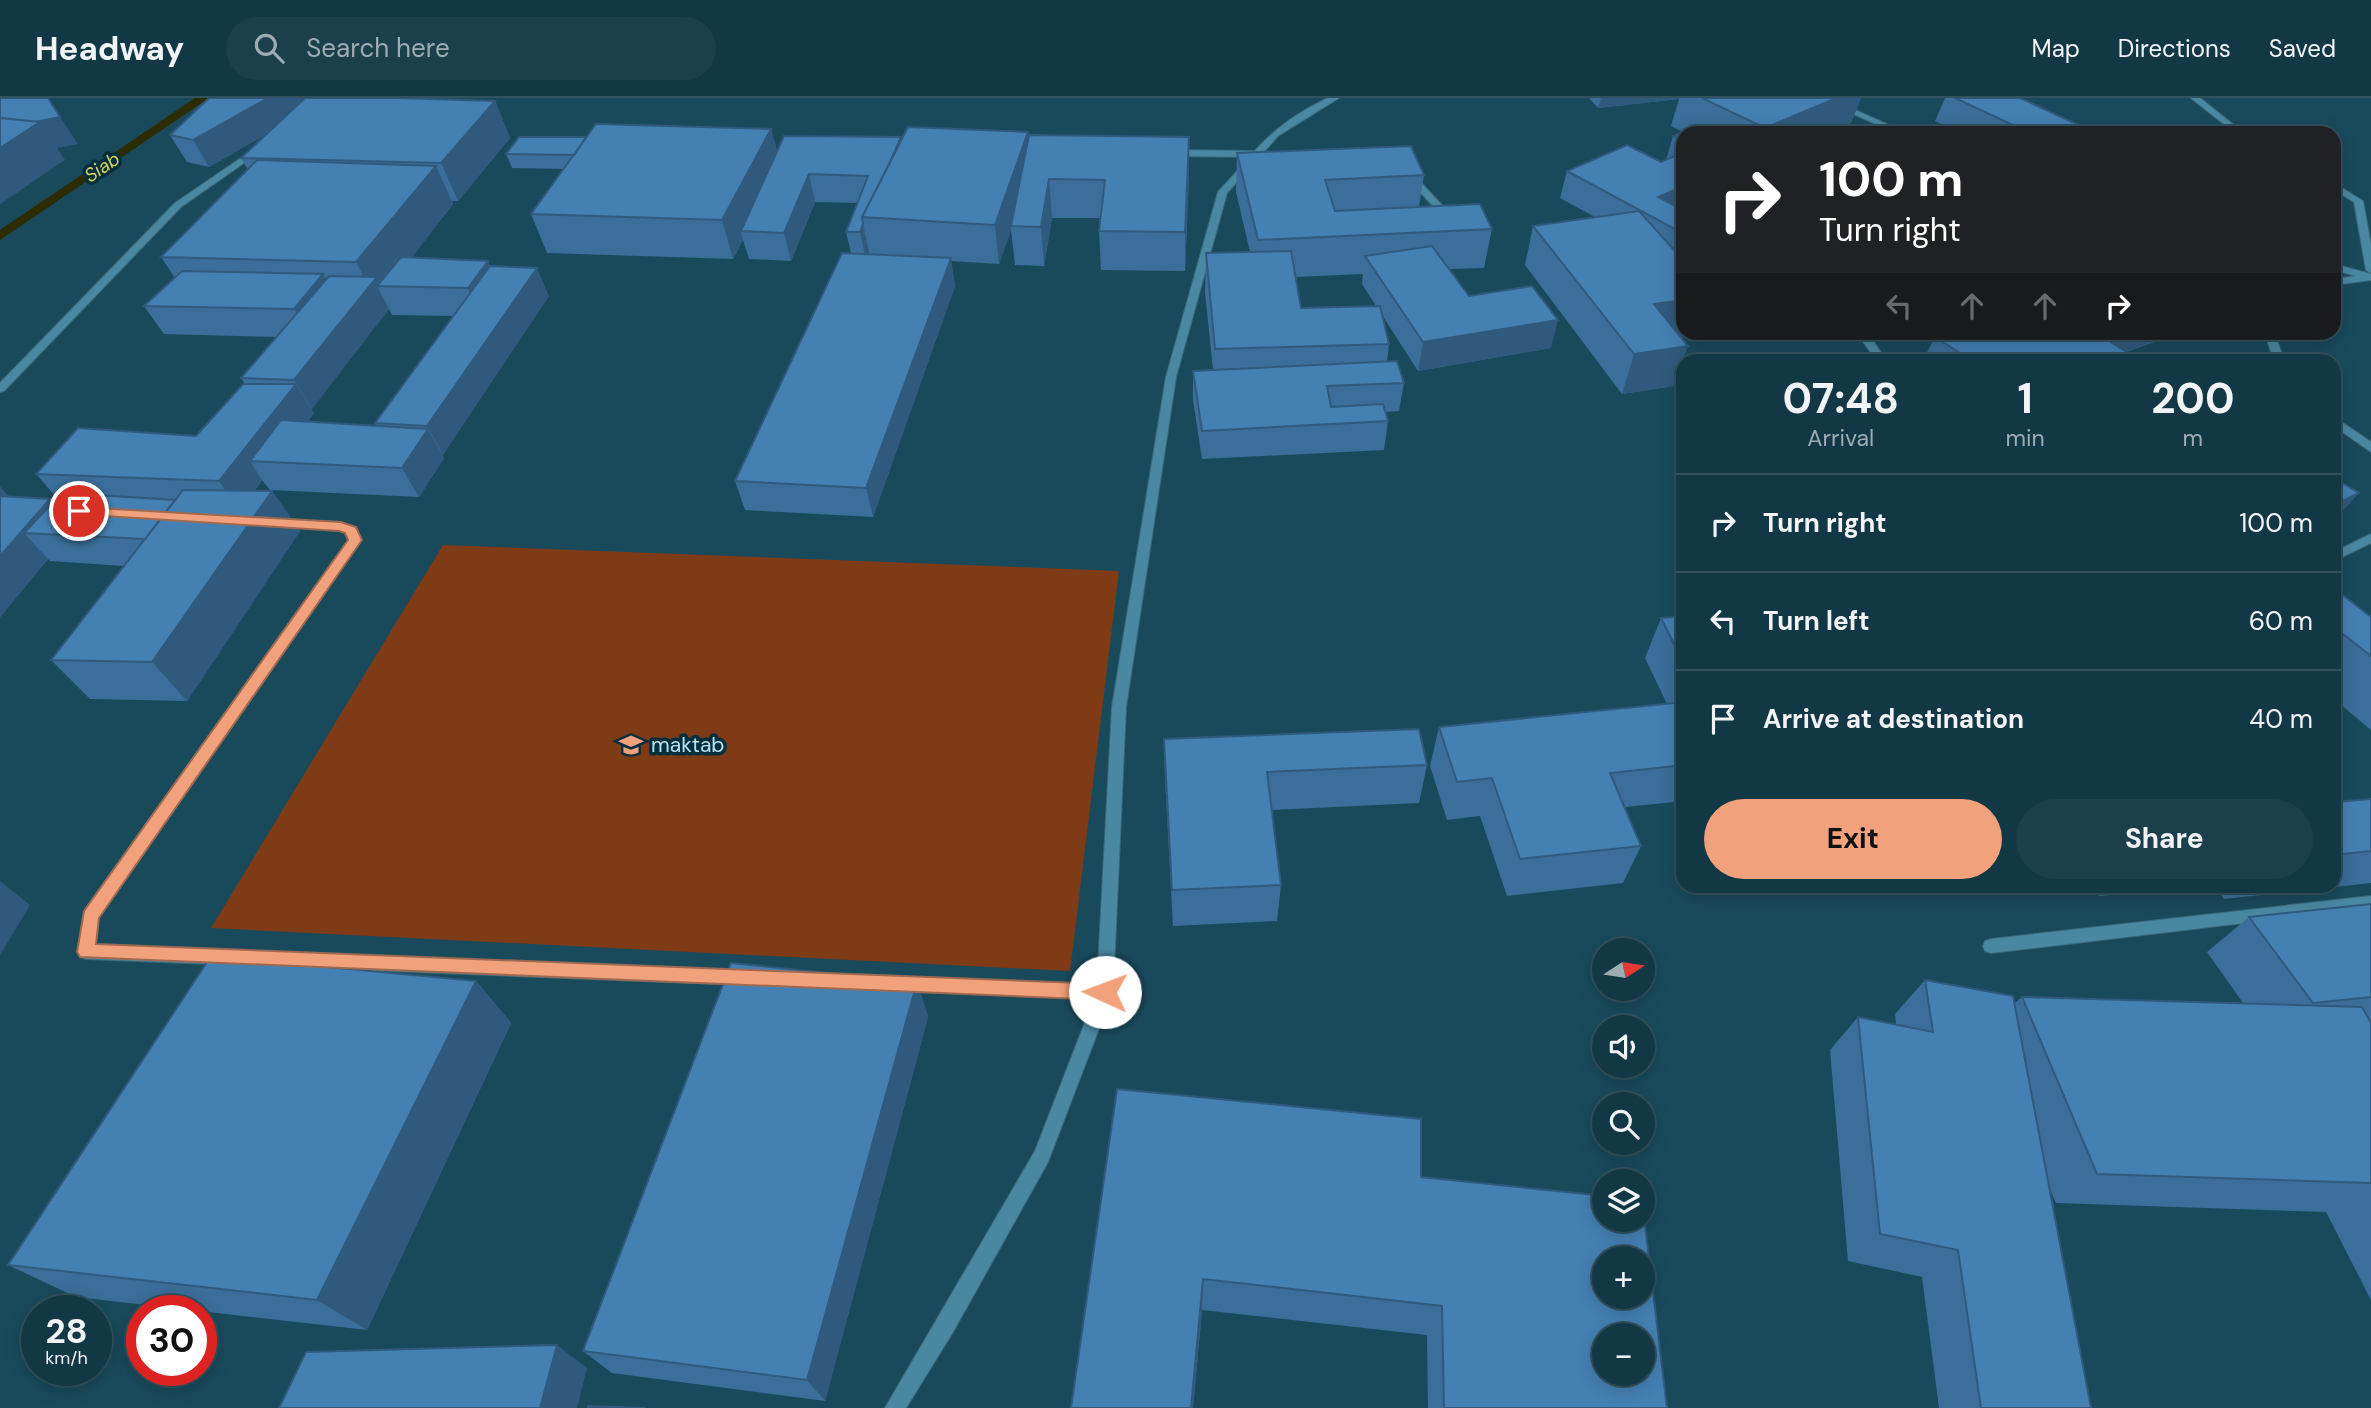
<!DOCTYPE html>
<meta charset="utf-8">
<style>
:root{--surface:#133845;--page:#1c3f4c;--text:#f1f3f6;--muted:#9dacb3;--line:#32525e;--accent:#f1a17b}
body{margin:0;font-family:"DM Sans",sans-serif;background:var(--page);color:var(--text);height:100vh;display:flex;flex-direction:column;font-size:26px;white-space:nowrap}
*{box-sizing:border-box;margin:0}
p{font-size:23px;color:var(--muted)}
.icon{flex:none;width:38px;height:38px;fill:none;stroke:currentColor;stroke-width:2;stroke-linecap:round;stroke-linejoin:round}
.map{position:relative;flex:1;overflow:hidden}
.sheet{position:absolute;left:1676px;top:256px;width:665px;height:539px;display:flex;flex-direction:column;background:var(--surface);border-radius:21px;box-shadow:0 4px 18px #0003,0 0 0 2px var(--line)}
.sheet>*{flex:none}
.hud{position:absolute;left:1676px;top:28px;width:665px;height:214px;border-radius:21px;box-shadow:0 4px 18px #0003,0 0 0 2px var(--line);background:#202124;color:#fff;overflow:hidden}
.needle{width:46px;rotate:78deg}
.controls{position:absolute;left:1592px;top:840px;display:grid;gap:14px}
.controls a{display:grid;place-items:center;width:63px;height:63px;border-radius:50%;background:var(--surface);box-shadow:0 4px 18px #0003,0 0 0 2px var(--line);font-size:35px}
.speed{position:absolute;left:21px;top:1197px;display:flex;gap:14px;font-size:35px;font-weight:700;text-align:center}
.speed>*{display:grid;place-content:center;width:91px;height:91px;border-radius:50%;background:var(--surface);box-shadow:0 4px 18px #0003,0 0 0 2px var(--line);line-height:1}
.speed small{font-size:18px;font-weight:400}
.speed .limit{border:10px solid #d22;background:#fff;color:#111}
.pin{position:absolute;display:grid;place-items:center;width:60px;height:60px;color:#fff;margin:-30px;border:4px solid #fff;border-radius:50%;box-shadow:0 2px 7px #0007}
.me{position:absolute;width:77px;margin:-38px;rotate:272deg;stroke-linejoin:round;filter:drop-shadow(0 0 5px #0008)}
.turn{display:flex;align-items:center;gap:24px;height:147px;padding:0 28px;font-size:32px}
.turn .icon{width:91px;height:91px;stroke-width:2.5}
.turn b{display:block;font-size:49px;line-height:60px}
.lanes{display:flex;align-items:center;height:66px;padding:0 28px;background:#0003;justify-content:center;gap:35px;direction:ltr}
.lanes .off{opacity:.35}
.eta{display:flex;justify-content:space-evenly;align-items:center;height:119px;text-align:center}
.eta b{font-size:42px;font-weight:700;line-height:49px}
.cta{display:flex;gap:14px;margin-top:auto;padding:14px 28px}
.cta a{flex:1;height:80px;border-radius:42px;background:var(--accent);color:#111;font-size:28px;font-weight:700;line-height:80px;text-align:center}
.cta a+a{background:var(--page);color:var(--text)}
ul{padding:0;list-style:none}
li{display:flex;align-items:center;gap:21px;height:98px;padding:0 28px;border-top:2px solid var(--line)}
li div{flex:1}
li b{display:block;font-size:26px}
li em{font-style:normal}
header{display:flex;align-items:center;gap:42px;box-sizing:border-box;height:98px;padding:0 35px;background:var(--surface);border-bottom:2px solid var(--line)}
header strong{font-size:33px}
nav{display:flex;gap:38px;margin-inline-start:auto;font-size:24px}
.search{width:490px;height:63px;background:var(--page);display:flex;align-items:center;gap:18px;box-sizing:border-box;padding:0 24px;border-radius:38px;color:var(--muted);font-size:26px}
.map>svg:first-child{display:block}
.green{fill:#7e3b16}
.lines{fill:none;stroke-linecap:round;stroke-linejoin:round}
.stream{fill:#2d2b00;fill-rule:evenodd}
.lane-casing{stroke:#39687a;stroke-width:2}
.street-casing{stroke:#39687a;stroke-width:2}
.lane{fill:#4a88a1;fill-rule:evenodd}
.street{fill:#4a88a1;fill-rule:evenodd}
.wall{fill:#3b6e9a;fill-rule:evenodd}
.shaded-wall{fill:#305a7d}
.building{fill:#4580b3;stroke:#305a7d;stroke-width:2;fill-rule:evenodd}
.route{fill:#f1a17b;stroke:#9d6950;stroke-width:2}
.labels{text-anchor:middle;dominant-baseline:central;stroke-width:7;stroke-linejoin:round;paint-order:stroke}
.far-water-label{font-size:19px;font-style:italic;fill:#d6d15f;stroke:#062f3d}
.poi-label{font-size:21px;fill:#b7e0f2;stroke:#062f3d;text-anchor:start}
</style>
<header>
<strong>Headway</strong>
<div class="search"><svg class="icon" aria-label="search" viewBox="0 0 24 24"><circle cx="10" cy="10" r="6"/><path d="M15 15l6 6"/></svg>Search here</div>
<nav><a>Map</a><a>Directions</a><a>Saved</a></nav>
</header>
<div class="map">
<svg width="2371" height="1310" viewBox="0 0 2371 1310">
<rect width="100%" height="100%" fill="#194a5c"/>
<polygon class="green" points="443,447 1119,473 1070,873 211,830"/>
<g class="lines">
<polygon class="stream" points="195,0 209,0 0,142 0,132"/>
<g class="lane-casing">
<g id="lane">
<polygon points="1406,75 1412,75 1453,119 1453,123 1447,123 1406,79"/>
<polygon points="2371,436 2371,445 2334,463 2334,454"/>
</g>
</g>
<g class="street-casing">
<g id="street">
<path d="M1328,0H1339L1278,38L1227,95L1176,279L1126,609L1113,894L1048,1064L953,1234L906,1310H885L1035,1053L1094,901L898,893L892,891L890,886L892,881L898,879L1097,887L1112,609L1166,279L1218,94L1250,59L1173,58L1169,55L1173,52L1255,53C1275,30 1300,13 1328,0Z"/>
<polygon points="1817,0 1828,0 1907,35 1896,35"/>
<polygon points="2191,0 2200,0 2244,35 2235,35"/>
<polygon points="254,51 261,53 181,109 4,293 0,294 0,285 175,105"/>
<polygon points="2334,85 2363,103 2371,147 2371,175 2366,172 2354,104 2334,92"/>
<polygon points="2334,166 2371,176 2371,182 2334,187 2334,181 2356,178 2334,172"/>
<polygon points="1856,234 1867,234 1886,262 1876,262"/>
<polygon points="2264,234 2274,234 2284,262 2274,262"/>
<polygon points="2334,319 2371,344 2371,354 2334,328"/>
<polygon points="277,421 341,425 355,429 361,442 98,820 95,847 745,873 751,875 753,880 751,885 745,887 86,861 80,859 78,854 85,813 349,442 346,435 341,433 273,428 271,425"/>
<polygon points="2371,798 2371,810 1991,855 1985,853 1983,848 1985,843 1991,841"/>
</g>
</g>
<use href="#lane" class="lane"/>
<use href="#street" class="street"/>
</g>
<g class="wall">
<path d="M209,0H301L303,3L305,0H421L419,1L495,3L510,40L458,103H452L453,106L411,160L490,168L549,198L442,356L444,360L419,399L270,392L262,382L254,393H272L300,433L187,603L90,601L51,562L124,468L50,463L48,461L0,519V389L8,398L53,404L57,400L36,376L196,338L245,286L241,280L277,239L164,236L144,208L175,180L161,159L248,72L241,60L268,35L209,69L187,64L170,37ZM389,211L392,217L454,218L375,325L376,328L307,324L314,315L311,311Z"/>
<polygon points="1589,0 1861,0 1851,25 1828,35 1684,35 1684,111 1682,112 1684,112 1684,234 1700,237 1682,240 1674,288 1622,296 1525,167 1533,128 1595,119 1560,100 1567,73 1661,64 1666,62 1673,38 1683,34 1671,28 1679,1 1598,10"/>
<polygon points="1945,0 2020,0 2096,35 1960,35 1935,23"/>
<polygon points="771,31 777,53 901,42 1029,38 1189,39 1189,77 1185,173 1101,172 1099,133 1100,120 1052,120 1044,168 1015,167 1011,132 999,166 951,163 955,188 873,419 745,412 735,383 851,155 846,134 858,105 815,104 791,163 749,161 743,142 733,161 547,155 531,116 564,71 512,70 506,56 586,39"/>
<path d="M1237,55L1424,77L1419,109L1492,131L1484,170L1450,171L1469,198L1551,250L1418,273L1382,217L1389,246L1387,264L1404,285L1399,313L1385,314L1388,323L1384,352L1202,361L1193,302V273L1213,272L1205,194L1206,155L1250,154L1236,94ZM1363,176L1362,186L1376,208L1301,210L1296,179Z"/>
<polygon points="1946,234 2183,234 2126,254 2140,262 1923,262 1935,239"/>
<polygon points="2335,491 2371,519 2371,632 2334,601"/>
<polygon points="1684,518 1684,703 1625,709 1641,748 1623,785 1507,798 1480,718 1447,722 1430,668 1439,629 1667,606 1645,560 1661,520"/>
<polygon points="1164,641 1427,667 1419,705 1272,712 1281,787 1277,823 1173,828 1165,680"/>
<polygon points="2371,701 2371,785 2224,801 2215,788 2334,788 2334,704"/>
<polygon points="2092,788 2197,788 2099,798"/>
<polygon points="2371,806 2371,1202 2326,1114 2056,1105 2049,1089 2091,1310 1939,1310 1922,1179 1848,1163 1830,952 1858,919 1896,926 1895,916 1925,882 2014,906 2022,899 2243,905 2207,854 2249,819"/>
<polygon points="476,883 511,925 367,1232 76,1199 8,1167"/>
<polygon points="917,884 928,919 825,1303 612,1275 583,1253"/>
<polygon points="1117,991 1421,1079 1667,1310 1428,1310 1427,1237 1202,1212 1193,1310 1071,1310"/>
</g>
<g class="shaded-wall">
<polygon points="268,0 301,0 308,12 209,69 193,42"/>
<polygon points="1601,0 1679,0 1679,1 1598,10"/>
<polygon points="1836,0 1861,0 1851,25 1828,35 1764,35 1765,30"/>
<polygon points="495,3 510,40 458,103 441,65"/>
<polygon points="60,19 78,46 57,50 65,62 0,106 0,30"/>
<polygon points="771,31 781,69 741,133 743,142 733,161 722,122"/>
<polygon points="1028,34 1032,71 1011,128 1011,132 999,166 995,127"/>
<polygon points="1189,39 1189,77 1185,173 1185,134"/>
<polygon points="436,68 453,106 389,189 377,188 389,211 312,311 294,282 369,189 356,164"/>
<polygon points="809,76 815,104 791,163 784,135"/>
<polygon points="1049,81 1052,120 1044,168 1041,129"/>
<polygon points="1684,88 1684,111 1659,123 1658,99"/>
<polygon points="863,126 869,154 866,162 860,134"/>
<polygon points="951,160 955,188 873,419 866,390"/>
<polygon points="488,163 501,191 481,218 468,190"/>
<polygon points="537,170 549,198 443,357 427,328"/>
<polygon points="323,176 338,204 311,240 294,211"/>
<polygon points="1684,202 1684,234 1701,234 1700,237 1641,246 1654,206"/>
<polygon points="1558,222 1551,250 1418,273 1423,244"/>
<polygon points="2113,234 2183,234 2100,262 2096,262"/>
<polygon points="1688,248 1674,288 1622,296 1634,256"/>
<polygon points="296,286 314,315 276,364 250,363 262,382 239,412 219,383"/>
<polygon points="428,331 444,360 419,399 402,370"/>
<polygon points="0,389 24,415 0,441"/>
<polygon points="272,393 300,433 187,603 152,564"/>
<polygon points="2359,395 2334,423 2334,407"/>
<polygon points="50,401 75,430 24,435 48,461 0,519 0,458"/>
<polygon points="0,783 30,807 0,857"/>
<polygon points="476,883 511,925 367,1232 317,1202"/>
<polygon points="917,884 928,919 825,1303 807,1282"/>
<polygon points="1203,1181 1202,1212 1193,1310 1191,1310"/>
<polygon points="557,1247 587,1270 577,1310 540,1310"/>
</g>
<g class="building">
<polygon points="0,0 48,0 60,19 35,24 0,20"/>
<polygon points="209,0 268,0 193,42 170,37"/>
<polygon points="305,0 397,0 495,3 441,65 241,60"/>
<polygon points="1702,0 1836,0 1765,30"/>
<polygon points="1955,0 2020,0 2096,35 2030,35"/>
<polygon points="0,20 40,24 0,50"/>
<polygon points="596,26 771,31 722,122 531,116"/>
<polygon points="1696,28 1712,35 1684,35 1684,43 1673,38"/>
<polygon points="908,29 1028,34 995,127 862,119"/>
<polygon points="1029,37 1189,39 1185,134 1099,133 1105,82 1049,81 1041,129 1011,128"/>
<polygon points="784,38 901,39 890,64 862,119 863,126 860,134 846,134 868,78 809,76 784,135 741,133"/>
<polygon points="519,39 586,39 574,57 506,56"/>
<polygon points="1627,47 1661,64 1684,54 1684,88 1658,99 1684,112 1684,136 1567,73"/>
<polygon points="1411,48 1424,77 1325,82 1335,113 1480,106 1492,131 1258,142 1237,55"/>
<polygon points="257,62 436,68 356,164 161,159"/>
<polygon points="1639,113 1684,163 1684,202 1654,206 1688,248 1634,256 1533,128"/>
<polygon points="1432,148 1469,198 1532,188 1558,222 1423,244 1365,158"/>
<polygon points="1291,153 1301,210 1380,208 1389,246 1215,251 1206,155"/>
<polygon points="842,155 951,160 866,390 735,383"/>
<polygon points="401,159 488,163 468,190 377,188"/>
<polygon points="490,168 537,170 427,328 375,325"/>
<polygon points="182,173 323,176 294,211 144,208"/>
<polygon points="329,178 377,179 294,282 241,280"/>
<polygon points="1946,234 2094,234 2140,262 1971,262 1935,239"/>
<polygon points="1397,263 1404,285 1327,288 1331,309 1383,306 1388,323 1202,333 1193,273"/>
<polygon points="243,286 296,286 219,383 36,376 78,330 196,338"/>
<polygon points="281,322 428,331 402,370 250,363"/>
<polygon points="2334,380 2359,395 2334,407"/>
<polygon points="183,392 272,393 152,564 51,562"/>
<polygon points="62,395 175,402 145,441 24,435"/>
<polygon points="0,398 50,401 0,458"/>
<polygon points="2335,491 2371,519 2371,558 2334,529"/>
<polygon points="1684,518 1684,566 1661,520"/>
<polygon points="1684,604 1684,667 1610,675 1641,748 1520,761 1492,680 1457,684 1439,629"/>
<polygon points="1419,631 1427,667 1267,674 1281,787 1172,792 1164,641"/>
<polygon points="2371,701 2371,753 2334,757 2334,704"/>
<polygon points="2371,806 2371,899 2313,905 2249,819"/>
<polygon points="211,858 476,883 317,1202 8,1167"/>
<polygon points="731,865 917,884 807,1282 583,1253"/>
<polygon points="1925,882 2013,898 2091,1310 1981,1310 1958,1152 1880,1136 1858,919 1933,934"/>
<polygon points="2022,899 2362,909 2371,925 2371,1085 2097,1076"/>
<path d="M1117,991L1421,1021V1079L1605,1098V1122H1643V1110L1667,1310H1444L1442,1208L1203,1181L1191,1310H1071ZM1605,1160H1643V1199H1605ZM1605,1237H1643V1276H1605Z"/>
<polygon points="557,1247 540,1310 279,1310 306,1254"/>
<polygon points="588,1308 645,1310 588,1310"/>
</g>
<polygon class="route" points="79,409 341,424 356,429 362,442 99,820 96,846 1105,886 1111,888 1114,894 1111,900 1105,902 80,859 77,854 84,813 348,442 345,435 339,433 74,416 74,410"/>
<defs>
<g id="school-bare" transform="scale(1.89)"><path d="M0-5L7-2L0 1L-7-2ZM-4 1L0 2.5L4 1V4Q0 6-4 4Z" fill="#f1a17b" stroke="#062f3d" stroke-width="2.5" paint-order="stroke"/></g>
</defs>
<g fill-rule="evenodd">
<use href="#school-bare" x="631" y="647"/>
</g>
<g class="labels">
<g class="far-water-label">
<text transform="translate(102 69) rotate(-34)">Siab</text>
</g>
<g class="poi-label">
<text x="651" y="647">maktab</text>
</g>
</g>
</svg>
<div class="controls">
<a><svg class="needle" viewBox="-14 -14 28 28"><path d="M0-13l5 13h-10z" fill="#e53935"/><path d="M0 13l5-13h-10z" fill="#9dacb3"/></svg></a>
<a><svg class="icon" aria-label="sound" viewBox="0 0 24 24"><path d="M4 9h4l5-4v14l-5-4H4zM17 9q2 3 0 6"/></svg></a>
<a><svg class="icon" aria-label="search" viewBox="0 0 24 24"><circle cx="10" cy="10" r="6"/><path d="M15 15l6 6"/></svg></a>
<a><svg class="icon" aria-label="layers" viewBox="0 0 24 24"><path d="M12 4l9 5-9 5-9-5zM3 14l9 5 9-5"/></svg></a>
<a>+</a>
<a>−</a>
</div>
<div class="speed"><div>28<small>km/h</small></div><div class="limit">30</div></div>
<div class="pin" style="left:79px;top:413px;background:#d93025"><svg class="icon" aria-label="arrive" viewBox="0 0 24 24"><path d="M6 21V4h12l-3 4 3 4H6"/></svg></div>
<svg class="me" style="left:1105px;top:894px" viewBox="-20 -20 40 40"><circle r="19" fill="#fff"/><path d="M0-13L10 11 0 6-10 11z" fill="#f1a17b"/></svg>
<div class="hud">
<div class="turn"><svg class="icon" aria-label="right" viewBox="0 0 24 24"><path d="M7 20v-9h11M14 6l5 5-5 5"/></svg><div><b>100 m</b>Turn right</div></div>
<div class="lanes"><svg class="icon off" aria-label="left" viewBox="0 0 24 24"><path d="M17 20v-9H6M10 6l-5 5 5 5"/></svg><svg class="icon off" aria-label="ahead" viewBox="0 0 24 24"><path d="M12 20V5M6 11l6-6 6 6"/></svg><svg class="icon off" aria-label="ahead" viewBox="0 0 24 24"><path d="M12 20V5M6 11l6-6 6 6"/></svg><svg class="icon" aria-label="right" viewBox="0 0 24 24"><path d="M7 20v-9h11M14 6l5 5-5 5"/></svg></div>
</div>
<section class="sheet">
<div class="eta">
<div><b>07:48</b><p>Arrival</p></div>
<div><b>1</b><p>min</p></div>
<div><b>200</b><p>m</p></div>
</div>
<ul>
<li><svg class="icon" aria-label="right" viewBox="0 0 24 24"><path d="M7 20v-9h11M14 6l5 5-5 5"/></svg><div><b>Turn right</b></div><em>100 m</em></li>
<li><svg class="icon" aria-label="left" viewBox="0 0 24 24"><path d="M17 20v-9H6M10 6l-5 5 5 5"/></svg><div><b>Turn left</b></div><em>60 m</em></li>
<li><svg class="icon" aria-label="arrive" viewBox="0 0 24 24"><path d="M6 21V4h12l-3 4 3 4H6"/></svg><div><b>Arrive at destination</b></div><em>40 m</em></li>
</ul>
<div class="cta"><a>Exit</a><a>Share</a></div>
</section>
</div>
